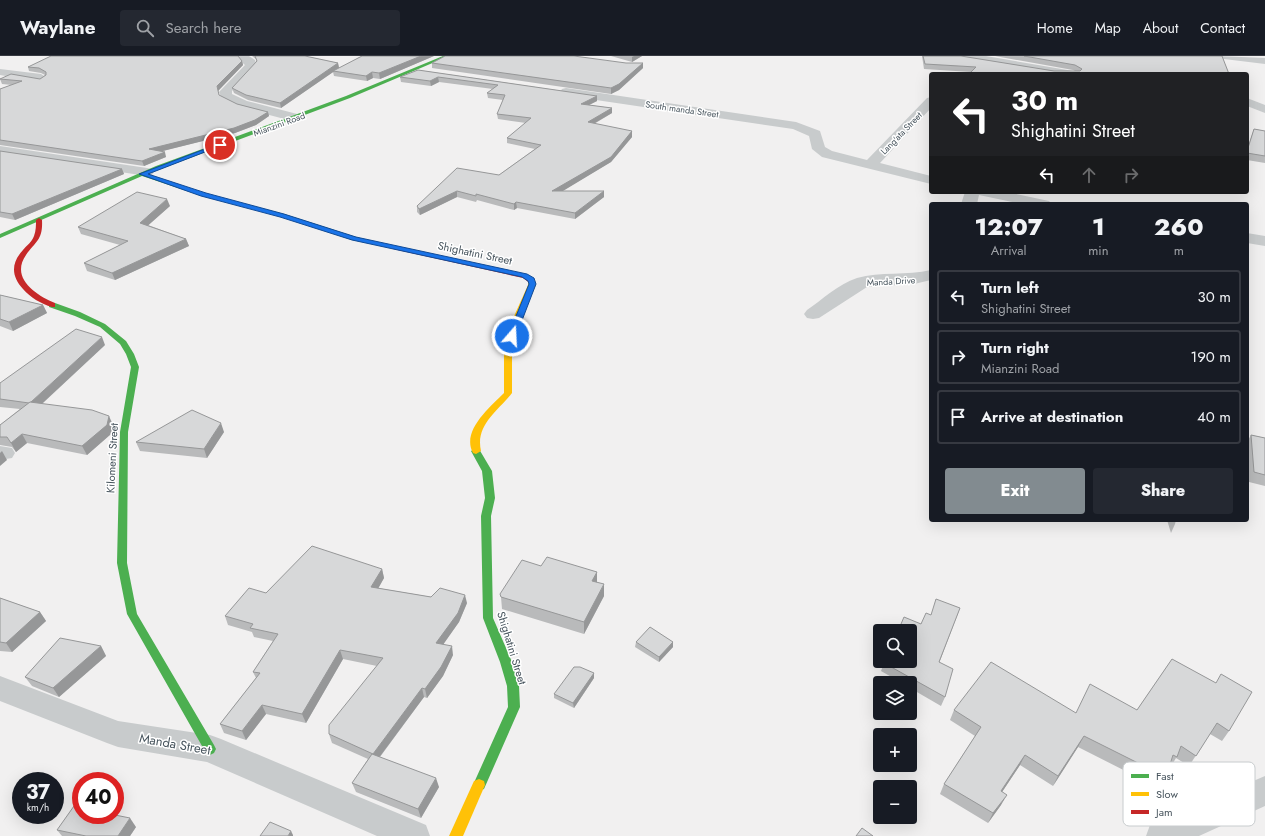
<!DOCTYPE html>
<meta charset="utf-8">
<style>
:root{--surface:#171b24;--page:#242831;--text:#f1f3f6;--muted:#9ea1a6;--line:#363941;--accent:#828b90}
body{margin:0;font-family:Jost,sans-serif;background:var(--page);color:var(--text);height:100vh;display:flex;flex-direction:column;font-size:15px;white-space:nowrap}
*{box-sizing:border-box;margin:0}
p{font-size:13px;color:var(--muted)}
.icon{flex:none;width:22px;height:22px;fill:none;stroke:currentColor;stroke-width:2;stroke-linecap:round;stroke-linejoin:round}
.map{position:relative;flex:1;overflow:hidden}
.panel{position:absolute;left:929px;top:146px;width:320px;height:320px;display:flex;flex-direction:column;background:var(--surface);border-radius:4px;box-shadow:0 4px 16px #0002}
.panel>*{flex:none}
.guide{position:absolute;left:929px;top:16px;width:320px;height:122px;border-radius:4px;box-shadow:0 4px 16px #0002;background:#202124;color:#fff;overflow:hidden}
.tools{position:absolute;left:873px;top:568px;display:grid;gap:8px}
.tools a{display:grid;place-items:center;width:44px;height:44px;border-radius:4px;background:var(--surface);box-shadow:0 4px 16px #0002;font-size:20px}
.speed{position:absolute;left:12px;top:716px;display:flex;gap:8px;font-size:20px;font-weight:700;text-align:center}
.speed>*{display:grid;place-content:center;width:52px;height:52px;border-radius:50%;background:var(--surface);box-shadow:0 4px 16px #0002;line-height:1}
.speed small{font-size:10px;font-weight:400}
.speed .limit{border:6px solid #d22;background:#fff;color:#111}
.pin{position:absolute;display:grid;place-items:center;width:34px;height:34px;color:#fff;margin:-17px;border:2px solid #fff;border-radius:50%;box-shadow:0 1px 4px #0007}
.me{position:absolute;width:44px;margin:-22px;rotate:19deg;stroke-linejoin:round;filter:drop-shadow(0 0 3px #0008)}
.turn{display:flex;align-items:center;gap:14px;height:84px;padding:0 16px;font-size:18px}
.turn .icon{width:52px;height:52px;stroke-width:2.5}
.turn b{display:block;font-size:28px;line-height:34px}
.lanes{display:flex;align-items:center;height:38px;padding:0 16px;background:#0003;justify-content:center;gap:20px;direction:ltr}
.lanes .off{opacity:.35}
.eta{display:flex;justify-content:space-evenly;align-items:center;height:68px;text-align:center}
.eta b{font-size:24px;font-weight:800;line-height:28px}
.primary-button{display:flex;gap:8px;margin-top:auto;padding:8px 16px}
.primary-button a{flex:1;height:46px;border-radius:4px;background:var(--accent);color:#fff;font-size:16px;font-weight:800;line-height:46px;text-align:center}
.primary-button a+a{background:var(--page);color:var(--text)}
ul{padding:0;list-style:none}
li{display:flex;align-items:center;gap:12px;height:54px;margin:0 8px 6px;padding:0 8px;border:2px solid var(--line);border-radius:4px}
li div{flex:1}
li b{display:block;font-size:15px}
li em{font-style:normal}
header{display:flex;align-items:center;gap:24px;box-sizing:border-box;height:56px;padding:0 20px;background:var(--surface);border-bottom:1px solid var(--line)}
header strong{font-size:19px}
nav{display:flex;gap:22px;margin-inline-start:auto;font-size:14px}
.search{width:280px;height:36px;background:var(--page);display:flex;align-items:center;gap:10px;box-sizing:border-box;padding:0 14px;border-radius:4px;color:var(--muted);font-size:15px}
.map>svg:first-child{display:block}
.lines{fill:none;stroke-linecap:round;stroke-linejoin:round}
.street{fill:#c8cbcc;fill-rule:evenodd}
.fast{fill:#4caf50;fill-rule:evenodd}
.slow{fill:#ffc107;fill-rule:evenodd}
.jam{fill:#c62828;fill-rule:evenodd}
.wall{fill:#b9babb}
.shaded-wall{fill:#969798}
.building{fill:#d7d8d9;stroke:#969798}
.route{fill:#1a73e8;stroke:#114b97}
.labels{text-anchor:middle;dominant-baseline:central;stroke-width:3;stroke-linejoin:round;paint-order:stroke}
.far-street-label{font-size:9px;fill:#47545d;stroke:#fff}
.street-label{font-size:11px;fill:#47545d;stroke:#fff}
.near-street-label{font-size:13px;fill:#47545d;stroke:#fff}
.key{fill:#fff;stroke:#c8ccce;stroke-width:1}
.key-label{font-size:11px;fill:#47545d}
</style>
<header>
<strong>Waylane</strong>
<div class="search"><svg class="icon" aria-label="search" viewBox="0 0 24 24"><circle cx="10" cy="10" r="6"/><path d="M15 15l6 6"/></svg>Search here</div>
<nav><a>Home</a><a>Map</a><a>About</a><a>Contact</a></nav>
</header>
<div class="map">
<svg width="1265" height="780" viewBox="0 0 1265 780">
<rect width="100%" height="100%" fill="#f1f0f0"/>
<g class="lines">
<g class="street">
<polygon points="235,0 249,0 255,4 257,10 232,35 232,38 247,45 301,59 302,62 301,65 296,66 239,51 222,43 219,36 245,9"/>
<polygon points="952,0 986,0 1073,15 1079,18 1053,18 958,3"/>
<polygon points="1218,0 1265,2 1265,8 1224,3"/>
<polygon points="0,13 41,18 47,22 41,26 0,19"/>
<polygon points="566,32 796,66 820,75 825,91 832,95 867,104 927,42 931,41 931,52 880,107 931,120 931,128 822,101 812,93 809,80 793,73 562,39 560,36 562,33"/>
<polygon points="1247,42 1265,49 1265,57 1247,50"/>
<polygon points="0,90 147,112 152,113 154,116 152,119 147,120 0,98"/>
<polygon points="965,136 1007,136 1049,145 1052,148 1021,148 979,139 977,148 961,148"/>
<polygon points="1247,177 1265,180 1265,190 1247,187"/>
<path d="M931,214V224L914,228L867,231L819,262L813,263L807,262L804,258L807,254C822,244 838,228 857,222C880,215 907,220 931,214Z"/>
<polygon points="0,390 12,392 15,397 12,402 0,404"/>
<polygon points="0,620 118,665 210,679 221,683 426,769 430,780 377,780 207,706 118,691 107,687 0,645"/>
<polygon points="1265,720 1265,750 1199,780 1146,780 1150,769"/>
</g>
<g class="fast">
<polygon points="443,0 449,0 350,42 147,118 206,138 284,158 356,181 397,191 397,193 352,184 280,160 202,140 142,120 0,182 0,178 156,110 346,40"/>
<polygon points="49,247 55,247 80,256 105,268 126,285 134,298 139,311 128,376 127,507 137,558 214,689 216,693 214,697 210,699 206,697 127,558 117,507 120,376 131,311 126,298 120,288 100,271 75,260 49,251"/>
<polygon points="476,392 479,393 492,415 495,442 491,460 493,562 512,606 519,630 520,651 484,733 479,735 474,733 473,729 508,651 507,630 500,606 483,562 481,460 485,442 482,415 471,395"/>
</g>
<g class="slow">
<path d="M528,224H534L536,229L519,267L512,292V337C498,355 475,369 481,395L476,398L473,397C461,375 490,351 504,337V292L511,267L528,229Z"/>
<polygon points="479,723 484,725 485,729 463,780 449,780 474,725"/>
</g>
<g class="jam">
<path d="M39,162L42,164C43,184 36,185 26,199C10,222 36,239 55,247V251H52C41,248 30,241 23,233C11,220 11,207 23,194C27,189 32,186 34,180C36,175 36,169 36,164Z"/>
<polygon points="395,190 527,219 535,226 531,228 523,222 393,193 392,192"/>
</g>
</g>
<g class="wall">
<polygon points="252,0 305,0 338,7 339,12 336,14 362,0 434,0 380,23 373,22 367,25 334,20 333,16 281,52 248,44 234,37 232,32 257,6 256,3"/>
<polygon points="595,0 642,0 632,6 611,0"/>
<polygon points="922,0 961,0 1054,15 1075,15 1073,14 995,0 1222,0 1229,18 971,16 924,13"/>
<polygon points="242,5 243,9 218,35 219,39 237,48 268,56 269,60 256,69 235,77 162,95 166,101 144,110 0,89 0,33 12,29 2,28 0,23 40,23 45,19 41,17 29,15 28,11"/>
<polygon points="432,7 643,7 643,12 619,34 611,38 432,12"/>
<polygon points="418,14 597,40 597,45 589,49 612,52 612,57 594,68 632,81 611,106 562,135 604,135 604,141 575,163 517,152 514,154 477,144 476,146 457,141 420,159 417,156 417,150 499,119 535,93 507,87 507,82 526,67 498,63 497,58 503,44 488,42 487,37 493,33 439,26 431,30 401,26 400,21"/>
<polygon points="1254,73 1265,75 1265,107 1247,104 1247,93"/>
<polygon points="0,95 122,113 124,118 15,164 0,161"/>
<polygon points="170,150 148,169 186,183 189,190 115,224 87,215 84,207 120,189 81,178 78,171"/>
<polygon points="0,239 43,249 47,257 13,275 0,270"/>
<polygon points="105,289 42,348 113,369 111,378 87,399 27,387 16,396 12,391 0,389 0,369 20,353 0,351 0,327"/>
<polygon points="224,376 207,402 140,395 136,386"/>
<polygon points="1251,379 1265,382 1265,430 1249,426 1247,401 1247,386"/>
<polygon points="1167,464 1176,464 1175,468 1171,477"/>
<polygon points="541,510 597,516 597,526 604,540 584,578 502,553 501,541"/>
<polygon points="382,513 384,522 378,532 467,547 459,566 443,588 453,599 443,620 427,642 424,641 380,701 439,731 421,762 356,736 352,727 368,703 332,687 329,678 377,610 343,603 306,667 266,658 246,684 224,677 220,668 256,622 253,616 273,585 254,581 252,576 228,569 225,560 266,537"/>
<polygon points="0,542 40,556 46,565 12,596 0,595"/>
<polygon points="960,552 939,606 945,641 941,650 910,632 910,627 902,627 881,615 884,607 921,568 931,559"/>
<polygon points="636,586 673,586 673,591 659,606 635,591"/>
<polygon points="101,590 106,600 59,641 32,630 25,621"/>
<polygon points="1172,603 1229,675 1222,685 1210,678 1189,710 1176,702 1170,712 1169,711 1166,721 1159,732 1078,691 1053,730 1020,709 1002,736 1001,749 988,767 940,738 944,728 975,680 950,664 954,654 1076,657 1137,654"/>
<polygon points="594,617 594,622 574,652 554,642 554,638"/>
<polygon points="136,771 130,780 62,780 57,774"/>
</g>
<g class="shaded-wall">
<polygon points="421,0 434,0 380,23 379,17"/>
<polygon points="634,0 642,0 632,6 632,1"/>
<polygon points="242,5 243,9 218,35 217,30"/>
<polygon points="338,7 339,12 281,52 280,47"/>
<polygon points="643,7 643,12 619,34 611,38 611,32"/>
<polygon points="372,16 373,22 367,25 366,20"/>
<polygon points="438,21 439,26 431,30 430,25"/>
<polygon points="597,40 597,45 581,53 581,48"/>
<polygon points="612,52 612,57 588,71 588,66"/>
<polygon points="268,56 269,60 256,69 235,77 151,98 149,93"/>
<polygon points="632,75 632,81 611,106 553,141 552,135"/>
<polygon points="165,96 166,101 144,110 142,105"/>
<polygon points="122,113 124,118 15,164 12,158"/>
<polygon points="457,135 457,141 420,159 419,153"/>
<polygon points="604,135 604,141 575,163 575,157"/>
<polygon points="167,143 170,150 143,174 140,167"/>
<polygon points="516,146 517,152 514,154 514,148"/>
<polygon points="186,183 189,190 115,224 112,217"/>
<polygon points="43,249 47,257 13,275 9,266"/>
<polygon points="102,281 105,289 34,355 30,347"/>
<polygon points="109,360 113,369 111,378 87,399 82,390"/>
<polygon points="221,367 224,376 207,402 204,393"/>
<polygon points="22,378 27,387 16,396 11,387"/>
<polygon points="2,395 7,404 0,410 0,397"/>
<polygon points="382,513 384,522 374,540 371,531"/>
<polygon points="597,516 597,528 592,525"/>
<polygon points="604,528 604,540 584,578 584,566"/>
<polygon points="465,539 467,547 459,566 438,596 436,587"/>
<polygon points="960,552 957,560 936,615 939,606"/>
<polygon points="40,556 46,565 12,596 6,587"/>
<polygon points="673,586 673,591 659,606 659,601"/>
<polygon points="101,590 106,600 59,641 53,632"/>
<polygon points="452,590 453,599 443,620 427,642 425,633"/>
<polygon points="340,594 343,603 306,667 302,658"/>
<polygon points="594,617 594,622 574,652 573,647"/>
<polygon points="422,632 424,641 375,707 373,698"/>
<polygon points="262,649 266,658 246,684 242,675"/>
<polygon points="1084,680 1078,691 1053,730 1058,720"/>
<polygon points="1025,699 1020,709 996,745 1001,735"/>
<polygon points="436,722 439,731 421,762 418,753"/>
<polygon points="1007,739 1001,749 988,767 993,757"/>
<polygon points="130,762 136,771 130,780 118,780"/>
<polygon points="291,775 293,779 293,780 288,780"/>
</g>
<g class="building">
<polygon points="51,0 238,0 242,5 217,30 219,39 237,48 268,56 255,64 234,72 149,93 165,96 142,105 0,84 0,33 22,25 0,23 11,18 40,23 46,19 46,16 39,12 28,11"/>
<polygon points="255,0 305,0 338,7 280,47 246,39 232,32 257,5"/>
<polygon points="362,0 421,0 379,17 372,16 366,20 333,15"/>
<polygon points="445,0 574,0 626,7 643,7 619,28 611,32 432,7"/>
<polygon points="923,0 961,0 1054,15 1080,15 1082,13 1075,9 1024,0 1222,0 1229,18 969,18 976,11 925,8"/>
<polygon points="418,14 597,40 581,48 612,52 588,66 632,75 611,101 552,135 604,135 575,157 516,146 514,148 476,138 476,140 457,135 419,153 417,150 457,112 499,119 541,89 507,82 531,62 497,58 505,39 487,37 498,29 438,21 430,25 400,21"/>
<polygon points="1254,73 1265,75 1265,100 1247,97 1247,95"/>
<polygon points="0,95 122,113 12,158 0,156"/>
<polygon points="137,136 167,143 140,167 186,183 112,217 84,207 128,185 78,171"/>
<polygon points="0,239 43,249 9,266 0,263"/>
<polygon points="76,273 102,281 31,346 29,347 0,343 0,327"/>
<polygon points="30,346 92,354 109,360 107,369 82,390 22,378 11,387 7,381 0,381 0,369"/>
<polygon points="192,354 221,367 204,393 136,386"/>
<polygon points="1251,379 1265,382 1265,419 1254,416"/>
<polygon points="312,490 382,513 371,531 431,541 440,532 465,539 458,557 436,587 452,590 441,611 425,633 422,632 373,698 329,678 329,669 383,602 340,594 302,658 262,649 242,675 220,668 260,617 253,616 278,578 250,572 253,568 225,560 249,532 266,537"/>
<polygon points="547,501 597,516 592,525 604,528 584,566 501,541 500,538 522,504 541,510"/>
<polygon points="0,542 40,556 6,587 0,586"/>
<polygon points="936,543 960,552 939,606 953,613 945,641 884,607 884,605 910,605 910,575 898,575 904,561 921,568 926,557 931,559"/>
<polygon points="650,571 673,586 659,601 636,586"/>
<polygon points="60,582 101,590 53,632 25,621"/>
<polygon points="1172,603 1216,627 1221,618 1252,636 1229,675 1217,667 1196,700 1181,690 1177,701 1173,699 1166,721 1084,680 1058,720 1025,699 1001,735 1007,739 993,757 944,728 981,671 954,654 991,606 1076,657 1090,628 1137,654"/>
<polygon points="574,611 580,611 594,617 573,647 554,638"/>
<polygon points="372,698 436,722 418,753 352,727"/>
<polygon points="74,750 81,752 81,759 115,759 130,762 118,780 86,780 57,774"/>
<polygon points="270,766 291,775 288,780 260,780"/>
<polygon points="862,772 873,780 856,780"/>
</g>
<polygon class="route" points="218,88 223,89 148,118 206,137 284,158 356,181 527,218 534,222 536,228 516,280 512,282 508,280 529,228 528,225 522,221 352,184 280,161 201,140 139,118"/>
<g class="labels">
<g class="far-street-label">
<text transform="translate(682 53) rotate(8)">South manda Street</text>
<text transform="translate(279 68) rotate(-20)">Mianzini Road</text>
<text transform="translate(901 77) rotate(-46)">Lang'ata Street</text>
<text transform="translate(891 225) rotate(-3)">Manda Drive</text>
</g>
<g class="street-label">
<text transform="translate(475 197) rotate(12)">Shighatini Street</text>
<text transform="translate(112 402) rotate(-87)">Kilomeni Street</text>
<text transform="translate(512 592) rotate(73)">Shighatini Street</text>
</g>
<g class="near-street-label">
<text transform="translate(175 688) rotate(10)">Manda Street</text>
</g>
</g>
<rect x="1123" y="706" width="132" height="64" rx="6" class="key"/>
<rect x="1131" y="718" width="18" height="4" fill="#4caf50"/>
<rect x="1131" y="736" width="18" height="4" fill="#ffc107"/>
<rect x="1131" y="754" width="18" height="4" fill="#c62828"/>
<g class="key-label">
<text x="1156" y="724">Fast</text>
<text x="1156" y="742">Slow</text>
<text x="1156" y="760">Jam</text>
</g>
</svg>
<div class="tools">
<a><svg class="icon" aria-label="search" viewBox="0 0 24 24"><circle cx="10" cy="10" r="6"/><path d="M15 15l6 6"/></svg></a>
<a><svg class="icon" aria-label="layers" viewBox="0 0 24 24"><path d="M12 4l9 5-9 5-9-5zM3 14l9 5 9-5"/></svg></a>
<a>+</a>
<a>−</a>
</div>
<div class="speed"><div>37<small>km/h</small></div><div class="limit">40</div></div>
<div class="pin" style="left:220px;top:89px;background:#d93025"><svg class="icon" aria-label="arrive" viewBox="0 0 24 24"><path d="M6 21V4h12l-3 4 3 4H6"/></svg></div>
<svg class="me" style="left:512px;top:280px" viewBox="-20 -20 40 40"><circle r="17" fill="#1a73e8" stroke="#fff" stroke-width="3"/><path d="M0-11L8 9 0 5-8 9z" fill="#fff"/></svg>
<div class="guide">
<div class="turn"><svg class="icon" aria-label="left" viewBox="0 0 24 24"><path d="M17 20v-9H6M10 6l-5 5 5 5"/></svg><div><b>30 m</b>Shighatini Street</div></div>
<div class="lanes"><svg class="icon" aria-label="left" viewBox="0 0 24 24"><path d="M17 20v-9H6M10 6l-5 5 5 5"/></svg><svg class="icon off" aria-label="ahead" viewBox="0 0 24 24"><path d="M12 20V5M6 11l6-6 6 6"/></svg><svg class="icon off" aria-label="right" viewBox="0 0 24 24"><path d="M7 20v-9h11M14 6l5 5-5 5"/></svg></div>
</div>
<section class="panel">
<div class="eta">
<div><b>12:07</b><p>Arrival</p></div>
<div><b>1</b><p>min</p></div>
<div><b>260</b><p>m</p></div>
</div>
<ul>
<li><svg class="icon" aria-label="left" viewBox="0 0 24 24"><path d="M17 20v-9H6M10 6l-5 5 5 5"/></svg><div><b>Turn left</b><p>Shighatini Street</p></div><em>30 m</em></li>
<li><svg class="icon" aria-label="right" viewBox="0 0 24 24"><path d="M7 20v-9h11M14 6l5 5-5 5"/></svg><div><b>Turn right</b><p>Mianzini Road</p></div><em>190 m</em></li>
<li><svg class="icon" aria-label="arrive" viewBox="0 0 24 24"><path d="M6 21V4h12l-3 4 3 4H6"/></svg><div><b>Arrive at destination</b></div><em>40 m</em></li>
</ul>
<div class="primary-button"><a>Exit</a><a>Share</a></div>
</section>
</div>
